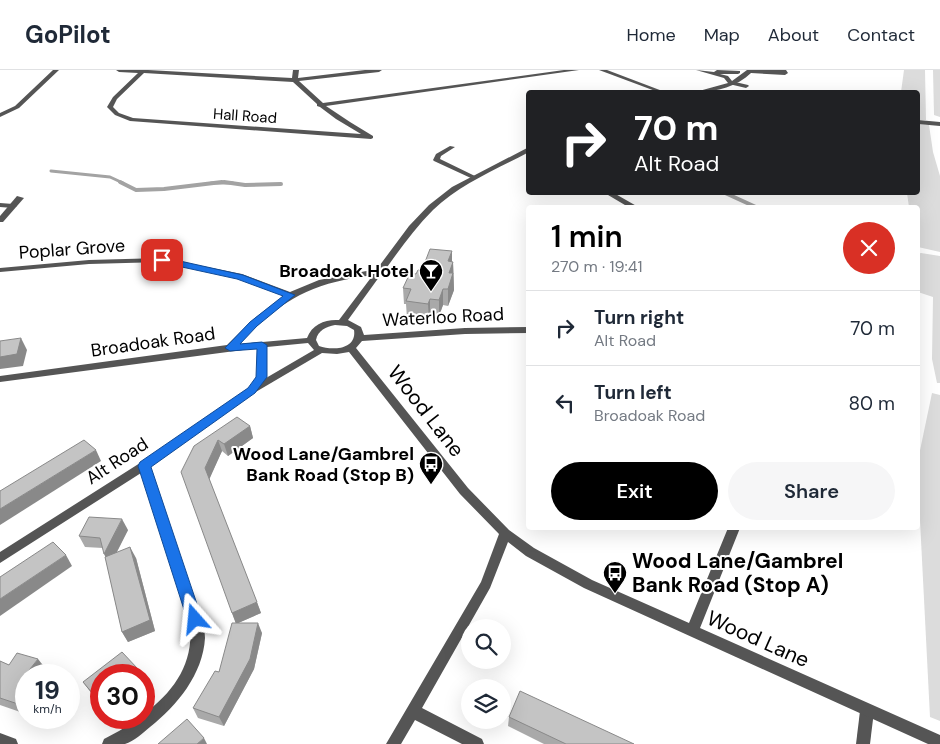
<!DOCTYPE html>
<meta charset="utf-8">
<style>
:root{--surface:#fff;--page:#f6f6f7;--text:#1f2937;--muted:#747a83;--line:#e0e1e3;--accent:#000}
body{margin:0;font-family:"DM Sans",sans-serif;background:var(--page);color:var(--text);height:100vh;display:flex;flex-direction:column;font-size:19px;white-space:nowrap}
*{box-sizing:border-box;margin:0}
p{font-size:16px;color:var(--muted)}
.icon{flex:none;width:28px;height:28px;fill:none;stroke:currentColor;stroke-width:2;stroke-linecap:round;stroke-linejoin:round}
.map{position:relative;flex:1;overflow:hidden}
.details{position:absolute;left:526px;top:135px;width:394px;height:325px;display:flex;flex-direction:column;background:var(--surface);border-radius:5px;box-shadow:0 5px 20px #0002}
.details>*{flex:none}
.banner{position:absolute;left:526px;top:20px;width:394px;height:105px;border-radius:5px;box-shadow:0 5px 20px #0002;background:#202124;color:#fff;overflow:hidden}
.buttons{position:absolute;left:461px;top:549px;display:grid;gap:10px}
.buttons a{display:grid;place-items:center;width:50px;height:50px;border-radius:50%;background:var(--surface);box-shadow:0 5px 20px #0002;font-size:25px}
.speed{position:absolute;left:15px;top:594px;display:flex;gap:10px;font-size:25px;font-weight:700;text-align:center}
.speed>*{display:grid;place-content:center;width:65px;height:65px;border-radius:50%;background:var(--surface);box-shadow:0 5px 20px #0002;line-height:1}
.speed small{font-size:12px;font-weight:400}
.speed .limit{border:8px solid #d22;background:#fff;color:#111}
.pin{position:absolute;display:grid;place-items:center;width:42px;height:42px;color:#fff;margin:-21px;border-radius:10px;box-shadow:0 2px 8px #0006}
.me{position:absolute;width:55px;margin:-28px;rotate:342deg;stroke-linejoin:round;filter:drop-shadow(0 0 4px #0008)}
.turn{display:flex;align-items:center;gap:18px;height:105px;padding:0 25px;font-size:22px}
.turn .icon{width:65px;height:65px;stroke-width:2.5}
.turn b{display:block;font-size:35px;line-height:42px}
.round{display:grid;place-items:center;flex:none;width:52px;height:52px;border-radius:26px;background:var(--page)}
.head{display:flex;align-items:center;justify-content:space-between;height:85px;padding:0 25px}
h1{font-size:30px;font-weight:600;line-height:38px;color:var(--accent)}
.cta{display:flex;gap:10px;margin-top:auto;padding:10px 25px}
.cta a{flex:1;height:58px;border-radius:30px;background:var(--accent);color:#fff;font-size:20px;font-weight:600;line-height:58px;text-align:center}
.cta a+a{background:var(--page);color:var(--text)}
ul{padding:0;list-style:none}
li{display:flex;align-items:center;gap:15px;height:75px;padding:0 25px;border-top:1px solid var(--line)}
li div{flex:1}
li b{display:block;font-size:19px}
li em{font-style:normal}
header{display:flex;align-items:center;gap:30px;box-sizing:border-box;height:70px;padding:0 25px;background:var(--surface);border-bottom:1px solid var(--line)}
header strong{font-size:24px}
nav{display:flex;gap:28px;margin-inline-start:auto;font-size:18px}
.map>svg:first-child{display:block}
.green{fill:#dcdcdc}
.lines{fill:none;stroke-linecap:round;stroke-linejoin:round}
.stream-far1{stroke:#a3a3a3;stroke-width:3}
.stream{stroke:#a3a3a3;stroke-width:4}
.service{fill:#555;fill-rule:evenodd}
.minor{fill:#555;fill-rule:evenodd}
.wall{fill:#a9a9a9}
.shaded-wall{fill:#898989}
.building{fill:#c4c4c4;stroke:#898989}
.route{fill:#1a73e8;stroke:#114b97}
.labels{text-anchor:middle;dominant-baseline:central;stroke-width:4;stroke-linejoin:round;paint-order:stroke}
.far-street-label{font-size:15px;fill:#000;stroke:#fff}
.street-label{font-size:18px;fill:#000;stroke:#fff}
.poi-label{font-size:18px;font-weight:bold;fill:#000;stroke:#fff;text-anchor:end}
.near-street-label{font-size:21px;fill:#000;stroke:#fff}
.near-poi-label{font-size:21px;font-weight:bold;fill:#000;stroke:#fff;text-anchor:start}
</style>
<header>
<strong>GoPilot</strong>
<nav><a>Home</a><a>Map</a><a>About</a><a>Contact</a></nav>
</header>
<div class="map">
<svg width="940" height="674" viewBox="0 0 940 674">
<rect width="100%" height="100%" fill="#fff"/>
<g class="green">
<polygon points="904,0 925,0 926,50 918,50 918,22 901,22"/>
<polygon points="933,0 940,0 940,47 934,45"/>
<polygon points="918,54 929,55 933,82 940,106 940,182 918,177 918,138 909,137 907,123 918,122"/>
<polygon points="921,183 940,186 940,313 937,313 932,289 933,227 918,222 918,184"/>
<polygon points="932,323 940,325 940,651 930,647 918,411 918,390"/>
</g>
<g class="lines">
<g class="stream-far1">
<polyline points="51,101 110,107 123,113"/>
<polyline points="211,113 233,113"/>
</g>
<g class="stream">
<polyline points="120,112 136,120 164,119 222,112"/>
<polyline points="224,112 245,115 281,114"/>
<polyline points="723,122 758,138"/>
</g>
<g class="service">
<polygon points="731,11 748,15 749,16 746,18 729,14 729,12"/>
<polygon points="450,76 455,77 441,86 440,89 477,107 477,109 473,109 434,91 433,90 436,84"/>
<polygon points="0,133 13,134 17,136 13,138 0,137"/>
<polygon points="867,634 872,636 874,641 870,674 856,674 860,641 862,636"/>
</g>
<g class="minor">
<polygon points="53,0 59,0 19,38 0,47 0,43 15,36"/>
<path d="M116,0H148L292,8L293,0H299L298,8L365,0H382L379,2L299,11L323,33L564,0H579L326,36L350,52L373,66V68L371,69L130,51L115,45L107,37L113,27L138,3L119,2ZM144,3L293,12L317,34V36L320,37L336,49L361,64L133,48L119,43L113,37L117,29Z"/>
<polygon points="599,0 607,0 665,22 658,22"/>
<path d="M696,0L714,2L717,0L740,1V3L738,4H720L728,6L732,11L747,0H786L788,3L785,5L751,3C738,16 716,22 698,22L699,21L728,13L724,8Z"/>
<polygon points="918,50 940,52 940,56 918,54"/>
<path d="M529,77V82C497,99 460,114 433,140C415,158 400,179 385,200V203H382L348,250L361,257L364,265L465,258L529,257V263L465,264L362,271L356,278L468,418L509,460L534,478L592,510L689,553L728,458H740L700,558L940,665V674H928L584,518L526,486L508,472L490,518L422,638L482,669L484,674H462L415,650L401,674H386L481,512L499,464L460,424L349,282L337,284L322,283L254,323L150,397L201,549C203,555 205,562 205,568C203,604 177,636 150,657C143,663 134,671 125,674C118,674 109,674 102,674L104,669L119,661L140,648H144V644C176,620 196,590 189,549L141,403L0,493V482L140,393L249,318L257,307V278L0,312V306L227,275L255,248L284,226L237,208L162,192L89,194L0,202V198L89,190L162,188L242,204L290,222L319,210L377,199L409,156L429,135L452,117ZM373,205L339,250C326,249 312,254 307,268L239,274C282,229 311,213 373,205ZM335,255L347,256L354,260C357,279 333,281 319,276L316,270C318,260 326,257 335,255ZM308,273L314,280L266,308L267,277Z"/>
<polygon points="603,122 612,122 640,138 630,138"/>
<polygon points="17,126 24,128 3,152 0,152 0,146"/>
<polygon points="0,663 16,669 18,674 0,674"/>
</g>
</g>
<g class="wall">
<polygon points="452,181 452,192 453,192 454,220 448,236 443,235 439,246 430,245 429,250 407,248 406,234 404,234 403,218 416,204"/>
<polygon points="250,356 253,368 228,386 222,381 209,409 261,543 238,553 262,563 254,599 224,656 198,648 193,638 219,602 236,553 232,543 194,376"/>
<polygon points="128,460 117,482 136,488 155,561 128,572 122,562 105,486 103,478 85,477 79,466"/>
<polygon points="0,591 9,595 46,599 42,605 26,605 26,644 0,635"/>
<polygon points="101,605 101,636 83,612"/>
<polygon points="509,647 634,674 544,674 508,656"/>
</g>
<g class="shaded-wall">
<polygon points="452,181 452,195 453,192 454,220 448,236 448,191"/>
<polygon points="443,219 443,235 439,246 439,230"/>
<polygon points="430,229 430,245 429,250 428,234"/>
<polygon points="21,268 27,280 23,296 0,299 0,287"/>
<polygon points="250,356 253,368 228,386 224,374"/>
<polygon points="218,370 222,381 209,410 205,398"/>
<polygon points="96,380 101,391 0,455 0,439"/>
<polygon points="122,449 128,460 110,495 104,484"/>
<polygon points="130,477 136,488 155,561 128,572 122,562"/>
<polygon points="66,485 72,496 0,546 0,529"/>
<polygon points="257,532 261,543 236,554 232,543"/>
<polygon points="258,553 262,563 254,599 224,656 219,647"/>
<polygon points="38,589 46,599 42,605 27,605 26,604"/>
<polygon points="137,598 141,605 129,605"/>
<polygon points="101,627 101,635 98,630"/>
<polygon points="204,668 207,674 197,674"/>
</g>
<g class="building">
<polygon points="430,179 452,181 448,191 453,192 449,203 453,203 448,219 443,219 439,230 430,229 428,234 406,231 411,219 403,218 410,203 416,204 418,200 422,200"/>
<polygon points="21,268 17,284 0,287 0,271"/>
<polygon points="237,347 250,356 224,374 218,370 205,398 257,532 232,543 181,402 194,376"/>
<polygon points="84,370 96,380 0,439 0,421"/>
<polygon points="89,447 122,449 104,484 100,468 79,466"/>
<polygon points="53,472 66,485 0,529 0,507"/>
<polygon points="130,477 150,550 122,562 105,487"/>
<polygon points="232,553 258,553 250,589 219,647 193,638 215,601 219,602"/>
<polygon points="122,582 137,598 129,605 101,605 101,627 98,630 83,612"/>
<polygon points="17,583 38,589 26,604 28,605 26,605 26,634 24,636 0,628 0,591 9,595"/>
<polygon points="520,621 634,674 566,674 509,647"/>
<polygon points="187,649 204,668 197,674 158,674"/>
</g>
<polygon class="route" points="162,187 243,205 295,225 257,256 240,274 262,272 267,275 267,307 255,323 151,397 202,549 200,553 195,555 189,553 187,549 138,396 140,392 248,318 256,307 257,279 230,281 225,278 250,252 283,226 237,209 159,192 159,188"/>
<defs>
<g id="bar-pin" transform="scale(1.25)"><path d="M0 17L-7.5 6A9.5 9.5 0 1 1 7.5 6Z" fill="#000" stroke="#fff"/><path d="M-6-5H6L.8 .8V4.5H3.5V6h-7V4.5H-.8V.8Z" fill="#fff"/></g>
<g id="bus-pin" transform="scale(1.25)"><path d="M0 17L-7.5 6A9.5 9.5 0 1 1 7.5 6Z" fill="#000" stroke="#fff"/><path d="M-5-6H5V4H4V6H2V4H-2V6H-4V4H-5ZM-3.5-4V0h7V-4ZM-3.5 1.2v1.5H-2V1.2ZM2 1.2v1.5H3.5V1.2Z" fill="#fff"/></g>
</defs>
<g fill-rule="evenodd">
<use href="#bar-pin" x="431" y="201"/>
<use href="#bus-pin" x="431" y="394"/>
<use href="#bus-pin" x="615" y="503"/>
</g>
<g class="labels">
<g class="far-street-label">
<text transform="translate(245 46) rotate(4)">Hall Road</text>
</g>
<g class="street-label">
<text transform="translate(72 179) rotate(-4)">Poplar Grove</text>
<text transform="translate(443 247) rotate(-3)">Waterloo Road</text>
<text transform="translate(153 272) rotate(-8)">Broadoak Road</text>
<text transform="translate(117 391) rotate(-33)">Alt Road</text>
</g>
<g class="poi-label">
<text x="414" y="201">Broadoak Hotel</text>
<text x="414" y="384">Wood Lane/Gambrel<tspan x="414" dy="21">Bank Road (Stop B)</tspan></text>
</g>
<g class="near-street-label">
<text transform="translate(426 341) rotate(52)">Wood Lane</text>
<text transform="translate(758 569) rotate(24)">Wood Lane</text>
</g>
<g class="near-poi-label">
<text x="632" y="491">Wood Lane/Gambrel<tspan x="632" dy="24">Bank Road (Stop A)</tspan></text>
</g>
</g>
</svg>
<div class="buttons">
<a><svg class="icon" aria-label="search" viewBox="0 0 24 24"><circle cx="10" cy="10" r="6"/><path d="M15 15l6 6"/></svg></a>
<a><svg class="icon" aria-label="layers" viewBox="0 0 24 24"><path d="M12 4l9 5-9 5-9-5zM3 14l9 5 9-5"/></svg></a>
</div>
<div class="speed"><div>19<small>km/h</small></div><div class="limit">30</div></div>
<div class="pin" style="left:162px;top:190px;background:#d93025"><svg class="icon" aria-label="arrive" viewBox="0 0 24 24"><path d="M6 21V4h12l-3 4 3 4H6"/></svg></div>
<svg class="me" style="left:195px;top:549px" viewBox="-20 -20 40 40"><path d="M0-17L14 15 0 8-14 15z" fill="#1a73e8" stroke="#fff" stroke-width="4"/></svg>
<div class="banner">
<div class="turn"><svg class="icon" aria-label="right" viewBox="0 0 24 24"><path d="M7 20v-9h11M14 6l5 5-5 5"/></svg><div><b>70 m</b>Alt Road</div></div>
</div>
<section class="details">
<div class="head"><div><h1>1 min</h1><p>270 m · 19:41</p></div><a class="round" style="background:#d93025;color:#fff"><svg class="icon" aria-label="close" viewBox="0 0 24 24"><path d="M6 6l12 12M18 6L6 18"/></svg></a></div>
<ul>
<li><svg class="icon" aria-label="right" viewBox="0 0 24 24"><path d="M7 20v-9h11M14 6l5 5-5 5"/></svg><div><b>Turn right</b><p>Alt Road</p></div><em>70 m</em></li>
<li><svg class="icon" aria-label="left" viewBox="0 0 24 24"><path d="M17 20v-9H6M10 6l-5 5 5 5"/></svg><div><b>Turn left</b><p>Broadoak Road</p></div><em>80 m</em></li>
</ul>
<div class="cta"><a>Exit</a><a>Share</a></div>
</section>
</div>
